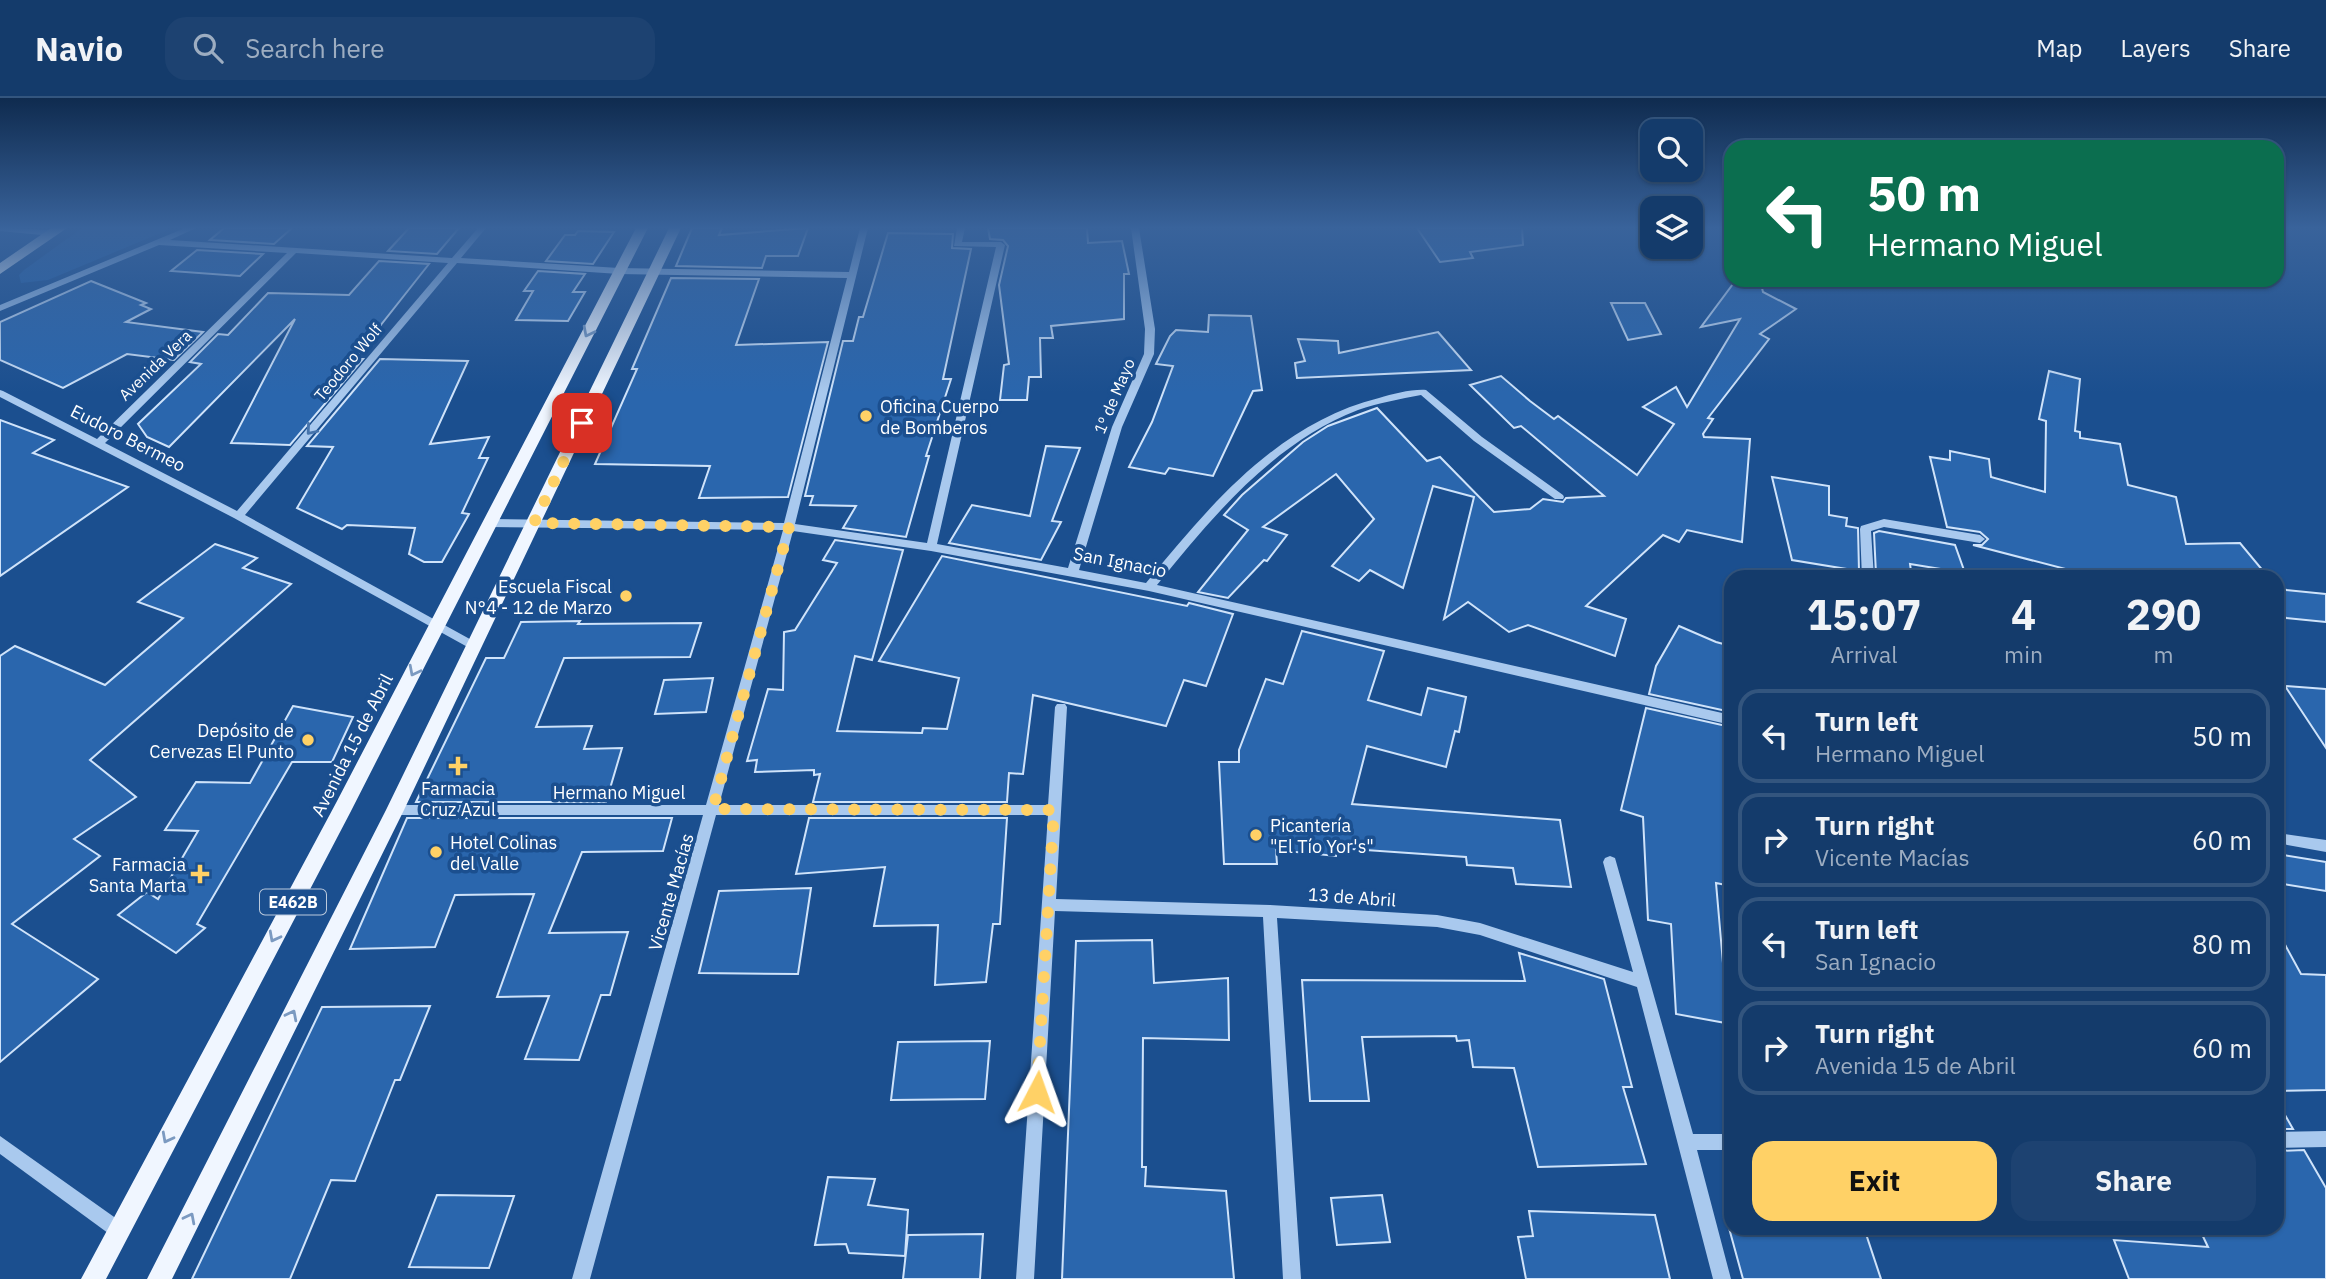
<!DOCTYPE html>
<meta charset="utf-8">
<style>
:root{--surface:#143b6b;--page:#1d4271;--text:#f1f3f6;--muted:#9dadc1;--line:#33557e;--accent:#ffd166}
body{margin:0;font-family:"IBM Plex Sans",sans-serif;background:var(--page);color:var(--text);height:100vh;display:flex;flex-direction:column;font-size:26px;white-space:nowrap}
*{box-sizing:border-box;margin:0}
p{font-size:23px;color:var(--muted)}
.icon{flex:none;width:38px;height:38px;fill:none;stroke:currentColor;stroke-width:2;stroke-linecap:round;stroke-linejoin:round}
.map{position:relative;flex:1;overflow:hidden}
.details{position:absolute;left:1724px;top:472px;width:560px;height:665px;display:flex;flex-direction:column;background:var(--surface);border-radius:21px;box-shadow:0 2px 5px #0004,0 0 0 2px var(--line)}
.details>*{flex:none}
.guide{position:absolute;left:1724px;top:42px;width:560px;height:147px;border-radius:21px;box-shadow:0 2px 5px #0004,0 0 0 2px var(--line);background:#0b6e4f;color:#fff;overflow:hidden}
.tools{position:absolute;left:1640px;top:21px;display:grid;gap:14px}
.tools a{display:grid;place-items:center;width:63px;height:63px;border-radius:14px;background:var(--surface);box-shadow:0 2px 5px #0004,0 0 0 2px var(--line);font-size:35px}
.pin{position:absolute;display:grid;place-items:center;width:60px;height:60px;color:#fff;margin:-30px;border-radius:14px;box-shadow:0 4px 10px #0006}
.me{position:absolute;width:77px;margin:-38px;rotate:4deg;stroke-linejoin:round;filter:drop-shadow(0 0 5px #0008)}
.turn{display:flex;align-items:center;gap:24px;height:147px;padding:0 28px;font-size:32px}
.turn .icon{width:91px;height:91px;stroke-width:2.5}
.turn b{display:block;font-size:49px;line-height:60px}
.eta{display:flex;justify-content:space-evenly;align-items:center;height:119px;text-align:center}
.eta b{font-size:42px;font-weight:700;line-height:49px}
.button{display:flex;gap:14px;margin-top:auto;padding:14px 28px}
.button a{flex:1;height:80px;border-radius:21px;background:var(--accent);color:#111;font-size:28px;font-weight:700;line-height:80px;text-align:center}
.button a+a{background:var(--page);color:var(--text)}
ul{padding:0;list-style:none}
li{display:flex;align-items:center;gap:21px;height:94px;margin:0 14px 10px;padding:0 14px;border:4px solid var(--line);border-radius:21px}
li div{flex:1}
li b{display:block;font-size:26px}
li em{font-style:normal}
header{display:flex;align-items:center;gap:42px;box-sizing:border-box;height:98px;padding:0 35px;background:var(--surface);border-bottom:2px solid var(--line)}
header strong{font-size:33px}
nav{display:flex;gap:38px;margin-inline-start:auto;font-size:24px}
.search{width:490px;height:63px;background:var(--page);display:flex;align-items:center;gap:18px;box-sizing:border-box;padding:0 24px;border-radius:21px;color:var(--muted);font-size:26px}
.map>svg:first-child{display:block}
.green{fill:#2461a8}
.building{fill:#2a66ad;stroke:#cfe3fa;stroke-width:2}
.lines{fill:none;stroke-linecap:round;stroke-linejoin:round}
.minor{fill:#a9c9ee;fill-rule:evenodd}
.major{fill:#f0f6ff;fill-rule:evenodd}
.highway{fill:#fff;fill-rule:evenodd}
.oneway{stroke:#7b9ac1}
.oneway2{stroke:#4674ac}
.route{stroke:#ffd166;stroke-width:12;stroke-dasharray:0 21.6}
.poi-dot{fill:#ffd166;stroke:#1b4f8f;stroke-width:2.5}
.labels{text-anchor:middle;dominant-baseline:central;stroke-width:7;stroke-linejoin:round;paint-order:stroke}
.far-street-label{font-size:16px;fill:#fff;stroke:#1b4f8f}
.shield{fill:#1b4f8f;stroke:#bbcadd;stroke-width:2}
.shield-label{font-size:16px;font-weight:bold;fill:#fff}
.poi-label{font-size:18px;fill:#fff;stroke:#1b4f8f;text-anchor:start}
.street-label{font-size:18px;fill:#fff;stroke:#1b4f8f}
</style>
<header>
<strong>Navio</strong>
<div class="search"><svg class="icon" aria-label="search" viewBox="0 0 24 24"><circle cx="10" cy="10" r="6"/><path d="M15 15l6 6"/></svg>Search here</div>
<nav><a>Map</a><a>Layers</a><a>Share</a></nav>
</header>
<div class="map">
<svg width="2326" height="1181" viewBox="0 0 2326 1181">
<rect width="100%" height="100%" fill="#1b4f8f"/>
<polygon class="green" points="82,130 168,130 168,132 48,182 21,185 19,177 24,172"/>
<g class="building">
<polygon points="224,130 292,130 274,146 210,142"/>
<polygon points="409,130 459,130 437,156 388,153"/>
<polygon points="692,130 722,130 719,137 808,130 798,158 766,158 762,170 676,168"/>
<polygon points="988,130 1087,130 1088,145 1122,143 1129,176 1124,176 1124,221 1051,228 1053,240 1040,240 1041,279 1029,279 1027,302 1000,302 1004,267 1009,266 999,187 1008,148 1003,142 990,141"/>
<polygon points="1417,130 1522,130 1523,147 1470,154 1473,160 1440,164"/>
<polygon points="578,133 614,134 593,166 546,163 565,137 575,137"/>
<polygon points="888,135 953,136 952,150 971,151 943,281 951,281 926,358 929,358 906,439 843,430 856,408 810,407 813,398 805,398 843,243 853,243 859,219 863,219"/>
<polygon points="197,152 263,156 240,178 171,173"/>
<polygon points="379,163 429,166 354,261 363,261 290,347 231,345 295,221 169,349 147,339 138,326 201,266 190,264 218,236 228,237 268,195 349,197"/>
<polygon points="538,173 585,176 573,194 585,194 568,223 516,222 533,193 524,193"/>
<polygon points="671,180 759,181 736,247 828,244 788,399 699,400 710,368 595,366 637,271 632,271"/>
<polygon points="1736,182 1762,190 1763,194 1796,211 1760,236 1769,241 1708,320 1713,321 1703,336 1704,339 1750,341 1742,444 1687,432 1679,444 1663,437 1586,508 1626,521 1615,558 1528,527 1509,534 1468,504 1444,521 1474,399 1433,388 1403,490 1370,472 1359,483 1332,468 1374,421 1336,376 1263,429 1287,437 1267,463 1264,462 1228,500 1198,494 1248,432 1224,417 1242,397 1303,344 1328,328 1377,310 1427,363 1440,359 1494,414 1530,411 1543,401 1563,404 1566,400 1604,398 1521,328 1514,330 1470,287 1501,278 1530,303 1554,321 1558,318 1637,377 1674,326 1643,309 1676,289 1687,309 1740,221 1701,229"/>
<polygon points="91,183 146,205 141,207 151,211 126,224 203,234 174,262 127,256 63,290 0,262 0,224"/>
<polygon points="1611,205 1645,205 1661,236 1628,242"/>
<polygon points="1209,217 1251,218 1262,292 1253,293 1213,378 1169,370 1165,376 1129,369 1152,324 1173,268 1156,266 1170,238 1176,232 1208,234"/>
<polygon points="1438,234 1471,272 1297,280 1295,265 1305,263 1298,241 1338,243 1339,255"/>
<polygon points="380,261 468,263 430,346 489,339 479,360 488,360 462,415 469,416 442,464 424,464 409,456 415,430 347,427 342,431 297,410 333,349 307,348"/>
<polygon points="2049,273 2080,281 2075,333 2080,334 2080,340 2120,346 2128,387 2176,399 2186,446 2240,445 2269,480 2100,480 1973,447 1982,447 1988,441 1980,434 1947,429 1930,359 1950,362 1950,353 1989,361 1991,379 2045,394 2046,323 2039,321"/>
<polygon points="0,322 54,342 33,355 128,389 0,478"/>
<polygon points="1046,348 1080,350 1052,423 1061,424 1041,462 949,445 972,407 1030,418"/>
<polygon points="1772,379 1829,388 1829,417 1847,420 1846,428 1858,430 1859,473 1792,462"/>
<polygon points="1879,433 1955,447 1965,475 1910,466 1912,480 1876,476 1874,435"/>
<polygon points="835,442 903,452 872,562 855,558 837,633 922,635 923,630 947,631 959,580 879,563 942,458 1187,508 1189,505 1233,516 1206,588 1184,582 1166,628 1033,597 1023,676 1009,675 1007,704 813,704 820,676 814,677 814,672 755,674 757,662 747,663 768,591 783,592 784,534 795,532 837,465 823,462"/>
<polygon points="215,446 257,460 243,470 291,486 90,662 136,699 74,741 100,758 12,826 98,881 0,964 0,558 15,548 105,587 183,520 138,504"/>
<polygon points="2277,491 2326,496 2326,524 2277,519"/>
<polygon points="580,523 578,526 701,525 690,559 564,560 536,629 592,628 584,651 622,650 606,704 416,704 486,560 504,560 521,524"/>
<polygon points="1679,528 1716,544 1731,548 1731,614 1649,596 1656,568"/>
<polygon points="1302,533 1384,553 1368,602 1421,617 1428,590 1466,599 1459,634 1455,633 1446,669 1367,648 1352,706 1560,722 1571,789 1516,786 1513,770 1467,767 1466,759 1337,750 1336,758 1276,752 1277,766 1224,766 1219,664 1239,664 1239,652 1266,581 1283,586"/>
<polygon points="713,580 706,614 655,616 664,582"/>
<polygon points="2285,588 2326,591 2326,650"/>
<polygon points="293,608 353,619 332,664 292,664 197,826 205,830 176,855 118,817 147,794 158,801 198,733 165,732 196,684 250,685"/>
<polygon points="1646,610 1731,629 1731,705 1725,738 1731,739 1731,788 1716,785 1725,888 1731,889 1731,926 1676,916 1671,826 1648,822 1643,719 1621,712"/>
<polygon points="407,720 672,720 663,753 582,754 549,835 628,834 610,897 601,897 579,962 525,961 549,898 497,899 534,796 455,797 435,849 350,851"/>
<polygon points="809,720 1007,720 1000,826 993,826 986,884 935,887 938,827 874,828 885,769 796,776"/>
<polygon points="2277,756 2326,764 2326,793 2277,785"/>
<polygon points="811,790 798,876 699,875 719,793"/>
<polygon points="2277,832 2301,876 2326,877 2326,992 2277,993"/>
<polygon points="1152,842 1154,885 1228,880 1229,942 1143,940 1142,1069 1146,1069 1145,1088 1226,1093 1234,1181 1062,1181 1076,843"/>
<polygon points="1519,855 1604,881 1632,989 1623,989 1646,1066 1538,1069 1514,970 1473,969 1469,942 1457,943 1456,938 1362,939 1369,1003 1310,1003 1302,882 1525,883"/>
<polygon points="430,908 400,982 395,982 355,1083 331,1082 290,1181 192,1181 322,909"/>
<polygon points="990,943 985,1001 891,1002 898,944"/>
<polygon points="2277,1003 2293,1031 2277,1031"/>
<polygon points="2304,1052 2326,1090 2326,1181 2129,1181 2114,1142 2208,1149 2199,1130 2277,1130 2277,1053"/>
<polygon points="828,1079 875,1081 868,1107 908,1112 905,1158 849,1155 846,1146 815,1147"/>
<polygon points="437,1097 514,1098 489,1170 409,1169"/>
<polygon points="1382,1097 1390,1144 1337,1147 1331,1100"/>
<polygon points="1529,1113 1655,1117 1670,1181 1526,1181 1518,1139 1533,1138"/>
<polygon points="1729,1130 1864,1130 1881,1181 1743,1181"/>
<polygon points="983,1136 980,1181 903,1181 908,1137"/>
</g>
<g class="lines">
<g class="minor">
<polygon points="0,130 52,132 56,135 52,138 0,133"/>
<path d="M185,130H196L170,142L452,160L478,130H486L461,160L619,170L849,174L860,130H868L795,426L927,445L996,149L954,148L957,130H965L962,144H1001L1005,147L937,446L1068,470L1112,329L1144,256L1145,231L1131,130H1139L1155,231L1154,256L1122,329L1079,472L1146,485C1209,408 1278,325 1379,300C1393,296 1412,291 1426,292L1482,339L1563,397L1564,399L1563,401H1555L1474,343L1421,297C1400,301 1378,305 1358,312C1273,345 1213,418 1157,487L1731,617V627L1149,493L931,453L793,433L719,707H1048L1055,609L1057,606H1065L1067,609L1056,801L1270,807L1437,817L1480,825L1633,874L1603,764L1605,760L1610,758L1615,760L1693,1036H1731V1052H1697L1731,1181H1713L1637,889L1480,837L1437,829L1277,820L1301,1181H1283L1263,819L1055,813L1034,1181H1016L1048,717H716L590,1181H572L703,717H395L390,716L388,712L390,708L395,707H706L783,432L490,429L485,425L490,421L784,425L847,180L619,176L457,165L245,417L477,545L479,548L477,551L473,552L234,420L0,299V292L3,293L97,341L287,155L159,147L0,213V207ZM296,155L448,165L237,413L105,345Z"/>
<polygon points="1884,421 1980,437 1985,441 1980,445 1884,429 1871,433 1874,480 1862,480 1860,431 1861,428"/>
<polygon points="2277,735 2326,742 2326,754 2277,745"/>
<polygon points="2326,1033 2326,1049 2277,1050 2277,1034"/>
<polygon points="0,1038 124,1126 126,1132 124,1138 118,1140 112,1138 0,1056"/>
</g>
<g class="major">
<polygon points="636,130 648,130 350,715 106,1181 81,1181 336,705"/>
<polygon points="669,130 681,130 404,712 172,1181 147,1181 386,712"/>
</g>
<polygon class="highway" points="51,130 67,130 0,176 0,165"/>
</g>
<defs><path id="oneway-chevron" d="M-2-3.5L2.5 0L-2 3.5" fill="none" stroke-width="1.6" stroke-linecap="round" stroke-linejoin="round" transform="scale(1.75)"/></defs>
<g class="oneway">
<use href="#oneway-chevron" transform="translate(588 234) rotate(117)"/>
<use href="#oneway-chevron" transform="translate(414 573) rotate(117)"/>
<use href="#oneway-chevron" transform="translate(274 839) rotate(118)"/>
<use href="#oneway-chevron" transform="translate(292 917) rotate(-63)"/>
<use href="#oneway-chevron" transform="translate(167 1040) rotate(118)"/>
<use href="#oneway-chevron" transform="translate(190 1120) rotate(-63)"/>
</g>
<use class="oneway2" href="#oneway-chevron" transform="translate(311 332) rotate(130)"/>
<linearGradient id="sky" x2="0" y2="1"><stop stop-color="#0f2b4f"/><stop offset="0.44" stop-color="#39639b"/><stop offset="1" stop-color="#39639b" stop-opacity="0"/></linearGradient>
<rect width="2326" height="295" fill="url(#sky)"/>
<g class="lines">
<polyline class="route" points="582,325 534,425 789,429 713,711 1054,712 1037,994"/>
</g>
<g class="poi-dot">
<circle cx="866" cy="318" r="7"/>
<circle cx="626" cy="498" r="7"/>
<circle cx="308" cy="642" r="7"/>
<path d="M454.5 657.5h7v7h7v7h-7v7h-7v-7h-7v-7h7z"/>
<circle cx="1256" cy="737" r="7"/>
<circle cx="436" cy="754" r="7"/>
<path d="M196.5 765.5h7v7h7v7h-7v7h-7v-7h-7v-7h7z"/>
</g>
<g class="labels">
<g class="far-street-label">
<text transform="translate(348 264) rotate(-50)">Teodoro Wolf</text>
<text transform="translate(155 267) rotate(-44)">Avenida Vera</text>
<text transform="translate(1114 298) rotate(-67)">1º de Mayo</text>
</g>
<rect class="shield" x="260" y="791.5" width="66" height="25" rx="5"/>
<g class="shield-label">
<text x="293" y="804">E462B</text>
</g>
<g class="poi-label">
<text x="880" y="308">Oficina Cuerpo<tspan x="880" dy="21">de Bomberos</tspan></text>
<text x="612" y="488" text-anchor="end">Escuela Fiscal<tspan x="612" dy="21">N°4 - 12 de Marzo</tspan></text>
<text x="294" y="632" text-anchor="end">Depósito de<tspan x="294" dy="21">Cervezas El Punto</tspan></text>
<text x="458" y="690" text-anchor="middle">Farmacia<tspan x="458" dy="21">Cruz Azul</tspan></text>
<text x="1270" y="727">Picantería<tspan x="1270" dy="21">"El Tío Yor's"</tspan></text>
<text x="450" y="744">Hotel Colinas<tspan x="450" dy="21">del Valle</tspan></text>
<text x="186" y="766" text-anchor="end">Farmacia<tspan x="186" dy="21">Santa Marta</tspan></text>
</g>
<g class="street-label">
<text transform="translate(128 340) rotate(27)">Eudoro Bermeo</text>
<text transform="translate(1120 464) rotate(11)">San Ignacio</text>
<text transform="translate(352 647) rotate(-63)">Avenida 15 de Abril</text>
<text x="619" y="694">Hermano Miguel</text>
<text transform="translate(671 794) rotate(-74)">Vicente Macías</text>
<text transform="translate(1352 799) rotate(4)">13 de Abril</text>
</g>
</g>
</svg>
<div class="tools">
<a><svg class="icon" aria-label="search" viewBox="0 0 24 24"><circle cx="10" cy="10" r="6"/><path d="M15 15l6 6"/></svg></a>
<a><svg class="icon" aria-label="layers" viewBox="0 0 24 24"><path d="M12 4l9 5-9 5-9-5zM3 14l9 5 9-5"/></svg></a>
</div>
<div class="pin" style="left:582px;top:325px;background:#d93025"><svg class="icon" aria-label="arrive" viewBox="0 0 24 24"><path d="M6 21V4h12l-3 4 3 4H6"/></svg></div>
<svg class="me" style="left:1037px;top:994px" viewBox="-20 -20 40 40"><path d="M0-17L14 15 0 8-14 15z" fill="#ffd166" stroke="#fff" stroke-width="4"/></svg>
<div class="guide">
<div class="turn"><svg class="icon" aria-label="left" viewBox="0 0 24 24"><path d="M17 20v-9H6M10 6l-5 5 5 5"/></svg><div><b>50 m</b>Hermano Miguel</div></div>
</div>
<section class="details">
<div class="eta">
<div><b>15:07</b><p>Arrival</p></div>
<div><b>4</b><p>min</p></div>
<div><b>290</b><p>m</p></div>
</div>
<ul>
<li><svg class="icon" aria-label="left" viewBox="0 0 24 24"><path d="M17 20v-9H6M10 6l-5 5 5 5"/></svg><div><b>Turn left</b><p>Hermano Miguel</p></div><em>50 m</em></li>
<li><svg class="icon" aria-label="right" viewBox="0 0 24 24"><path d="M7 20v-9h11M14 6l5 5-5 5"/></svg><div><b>Turn right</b><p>Vicente Macías</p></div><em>60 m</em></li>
<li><svg class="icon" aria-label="left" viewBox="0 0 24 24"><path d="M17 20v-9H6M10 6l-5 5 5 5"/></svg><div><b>Turn left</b><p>San Ignacio</p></div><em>80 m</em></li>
<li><svg class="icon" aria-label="right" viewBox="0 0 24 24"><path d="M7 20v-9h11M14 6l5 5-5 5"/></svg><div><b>Turn right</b><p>Avenida 15 de Abril</p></div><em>60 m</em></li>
</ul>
<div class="button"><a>Exit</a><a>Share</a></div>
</section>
</div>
